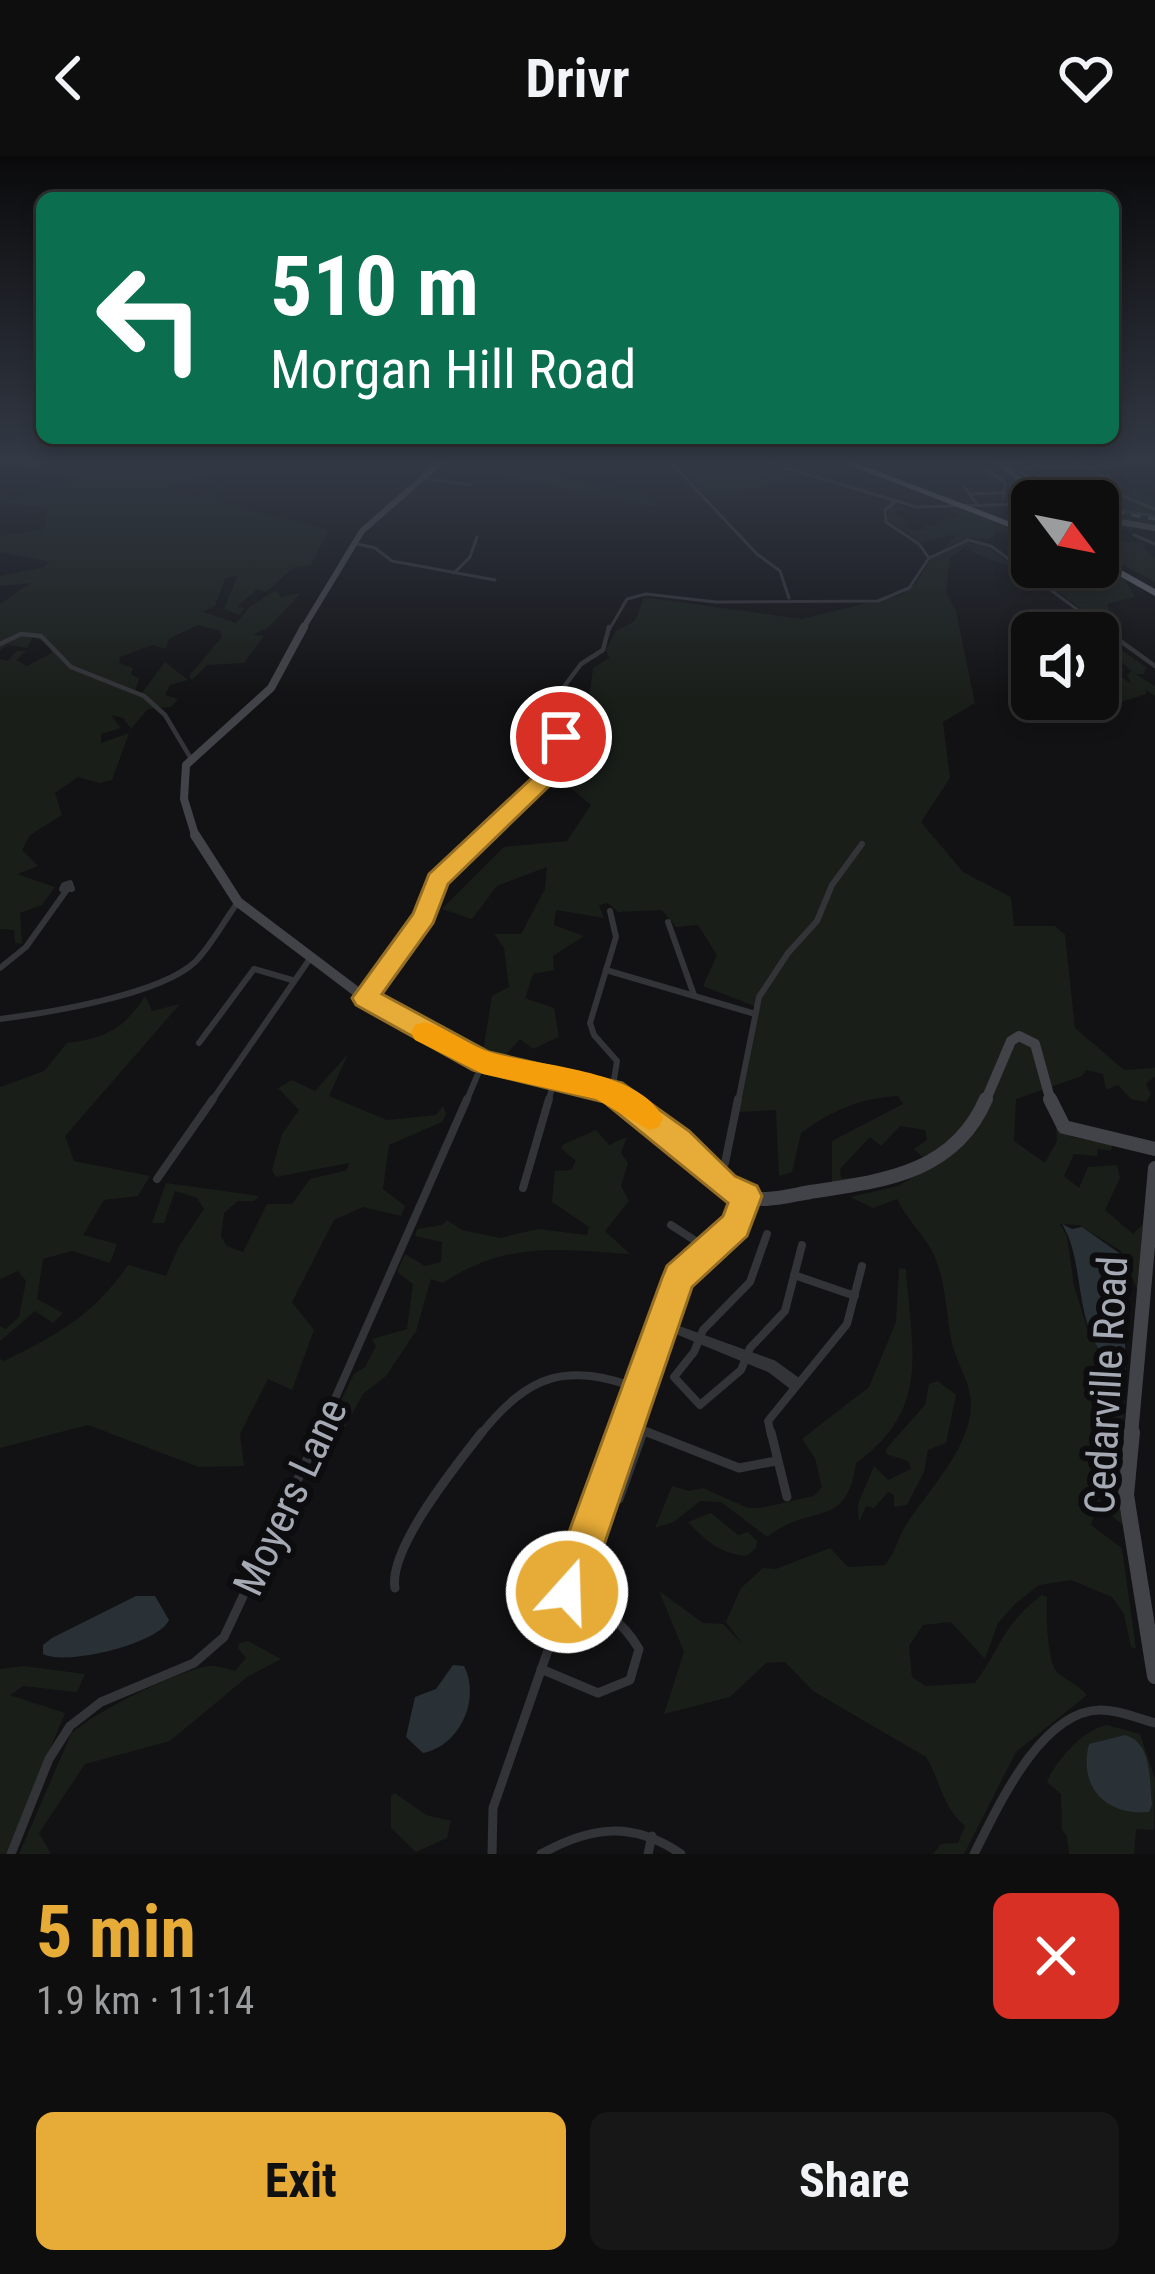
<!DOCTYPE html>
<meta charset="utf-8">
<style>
:root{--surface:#0e0e0f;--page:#171718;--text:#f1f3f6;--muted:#9b9c9e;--line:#2e2e2f;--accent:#e7ab37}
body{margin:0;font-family:"Roboto Condensed",sans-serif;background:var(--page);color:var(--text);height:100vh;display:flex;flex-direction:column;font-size:45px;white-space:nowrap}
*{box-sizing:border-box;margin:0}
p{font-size:39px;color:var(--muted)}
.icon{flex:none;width:66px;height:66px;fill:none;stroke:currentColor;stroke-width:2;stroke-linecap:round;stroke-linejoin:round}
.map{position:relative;height:1698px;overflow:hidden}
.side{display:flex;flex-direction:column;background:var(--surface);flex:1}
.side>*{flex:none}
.top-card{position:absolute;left:36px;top:36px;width:1083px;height:252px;border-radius:18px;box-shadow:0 6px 18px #0003,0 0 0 3px var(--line);background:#0b6e4f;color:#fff;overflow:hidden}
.needle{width:78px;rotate:122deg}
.tools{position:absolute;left:1011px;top:324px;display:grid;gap:24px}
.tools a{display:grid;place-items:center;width:108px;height:108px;border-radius:18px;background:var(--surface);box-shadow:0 6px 18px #0003,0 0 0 3px var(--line);font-size:60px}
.pin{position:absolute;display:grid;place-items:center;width:102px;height:102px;color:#fff;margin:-51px;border:6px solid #fff;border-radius:50%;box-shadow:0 3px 12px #0007}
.me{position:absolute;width:132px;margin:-66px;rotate:20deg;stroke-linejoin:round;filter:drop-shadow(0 0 9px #0008)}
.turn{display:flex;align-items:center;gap:42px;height:252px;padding:0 36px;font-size:54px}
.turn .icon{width:156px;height:156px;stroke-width:2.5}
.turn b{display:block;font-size:84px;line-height:102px}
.round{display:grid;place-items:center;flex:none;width:126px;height:126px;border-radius:18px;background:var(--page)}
.headline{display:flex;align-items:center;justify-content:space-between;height:204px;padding:0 36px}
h1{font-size:72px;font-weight:700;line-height:90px;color:var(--accent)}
.primary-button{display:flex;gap:24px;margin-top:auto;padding:24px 36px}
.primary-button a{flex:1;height:138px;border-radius:18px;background:var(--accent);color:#111;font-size:48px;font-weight:700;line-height:138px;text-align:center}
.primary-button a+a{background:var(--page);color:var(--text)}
header{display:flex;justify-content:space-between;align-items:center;height:156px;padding:0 36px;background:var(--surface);font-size:54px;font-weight:700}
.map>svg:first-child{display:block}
.green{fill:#191e19}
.water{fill:#293136}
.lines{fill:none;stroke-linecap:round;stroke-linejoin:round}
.canal{stroke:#293136;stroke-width:3}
.minor-far4{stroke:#333438;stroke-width:3}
.minor-far3{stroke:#333438;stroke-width:4.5}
.minor-far2{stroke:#333438;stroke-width:6}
.minor-far1{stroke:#333438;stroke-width:8}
.minor{stroke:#333438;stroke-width:9}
.secondary-far4{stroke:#424348;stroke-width:6}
.secondary-far3{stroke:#424348;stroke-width:8}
.secondary-far2{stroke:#424348;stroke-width:10}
.secondary-far1{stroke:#424348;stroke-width:14}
.secondary{stroke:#424348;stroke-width:16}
.motorway{fill:#606269;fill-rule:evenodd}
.rail{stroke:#46484d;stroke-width:3;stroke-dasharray:9 8;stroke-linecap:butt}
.route{fill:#e7ab37;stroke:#966f24;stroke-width:3}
.slow{fill:#f59e0b}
.labels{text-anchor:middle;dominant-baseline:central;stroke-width:12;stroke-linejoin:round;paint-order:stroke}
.near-street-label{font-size:42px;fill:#a4a9b3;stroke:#0d0d0f}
</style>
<header><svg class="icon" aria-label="back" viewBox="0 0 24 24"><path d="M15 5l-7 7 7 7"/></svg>Drivr<svg class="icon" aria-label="heart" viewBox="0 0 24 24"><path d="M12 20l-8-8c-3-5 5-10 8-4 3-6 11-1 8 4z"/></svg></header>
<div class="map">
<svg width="1155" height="1698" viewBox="0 0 1155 1698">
<rect width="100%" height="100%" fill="#121214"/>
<g class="green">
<path d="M50,307H266L233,310L251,316L242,319L225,314C204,324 183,321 164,335L200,342L219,330L213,345L329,374L311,409L293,412L266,436L257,433L237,451L245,452L239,459L224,453L237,420L225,423L215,450L203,456L236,467L251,450L276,434L281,441L301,437L269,471L253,479L264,480L244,507L207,509L192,524L189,520L222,481L220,475L198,469L169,483L166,493L152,489L120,501L119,507L133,512L131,518L139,523L134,539L141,538L165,506L188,524L170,529L165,539L178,543L171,551L148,553L131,573L123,562L111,559L121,572L101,578V587L129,577L112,624L100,627L78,621L55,637L62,659L30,679L22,694L38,710L17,718L55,731L42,749L20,757L22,788L15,787L14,774L0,773V503L8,505L16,495H26L16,504L27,510L52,497L50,488L33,481L27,492L8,489L0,494V448L30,427L0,430V420L44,411L49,406L0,396V380L44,373L47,352L0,346V337L12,344L23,342L25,336L20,334L65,329L75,322L22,314Z"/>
<polygon points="699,307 762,307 793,320 762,333 702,336 679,310"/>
<polygon points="1004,307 1086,307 1155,345 1155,370 1098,360 1098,345 1040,344 1028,329 1033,327"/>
<polygon points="506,312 638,336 663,352 502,320"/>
<polygon points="890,350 908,352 891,356 908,365 902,370 915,375 927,373 922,370 939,369 935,367 959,360 950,354 957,352 1032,379 1032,385 998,375 989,383 970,382 944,392 957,378 921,386 887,362"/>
<polygon points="1098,363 1155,374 1103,373 1106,383 1146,387 1143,391 1155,402 1155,426 1098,396"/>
<path d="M966,386L988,391L1019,413C1010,411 975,398 966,393L969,389L950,402L946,436L956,455L975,547L943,566L950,622L921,666L963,716L1011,741L1014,770H1055L1065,779L1075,872L1124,914L1155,912V920L1146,928L1151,938L1146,946L1131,943L1118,929L1106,934L1103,918L1086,914L1082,920L1016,943L1014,985L1045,1007L1057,985L1056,971L1072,981L1112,989L1111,995L1098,993L1097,1000L1074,998L1064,1020L1079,1032L1088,1011L1117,1009L1120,1022L1105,1054L1133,1078L1143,1068L1137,1133L1121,1095L1079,1069L1060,1068L1067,1080L1074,1130L1089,1178L1126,1229L1118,1338L1123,1369L1113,1361L1108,1345L1098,1348L1091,1369L1122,1392L1136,1493L1131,1491L1124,1458L1112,1441L1071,1424L1039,1429L1016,1447L998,1467L985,1503L951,1466L923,1469L909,1490L912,1521L926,1530L975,1527C1001,1491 1003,1468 1042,1439L1047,1441C1046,1455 1047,1506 1057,1516C1066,1524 1077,1528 1087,1539L1016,1596L964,1698H933L941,1688L958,1687L965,1670C942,1651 941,1626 926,1601L813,1535L785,1506L766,1507L730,1541L664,1558L684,1496L659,1435L703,1467L723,1468L743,1489L726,1466L741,1432L763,1412L776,1413L830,1392L848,1411L885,1409C896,1396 897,1383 906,1369C928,1334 970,1293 971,1249C971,1227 957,1208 952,1187C945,1155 947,1127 933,1097C923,1077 906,1063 897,1043L873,1052L850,1041L898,1030L932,1010L914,993L927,984L925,974L900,970L881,990L870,981L840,1013L841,1022L861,1023L832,1028V985L903,948L898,940C860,942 831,955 801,977L792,1016L779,1020L776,954L739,956L759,852L703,830L717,799L698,769L676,771L662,754L618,756L608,747L599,749L604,762L556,754L554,769L584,780L553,800L554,814L533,818L525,842L554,852L559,881L533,893L520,883L501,904L482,901L492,840L509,831L504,792L494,778H521L545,733L547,711L497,730L472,763L442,753L504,691L567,685L591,649L556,620L581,598L584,579L571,574L572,550L588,551L593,512L609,502L606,493L616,475L635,465L644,441L801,463L901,439L916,427L932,402Z"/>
<polygon points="1098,408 1123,421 1135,441 1107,448 1115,472 1109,474 1043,424 1054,420 1073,424 1061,411"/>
<path d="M1072,460L1146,511L1144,518H1135L1155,530V540L1146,534V538L1121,546L1098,532V491L1123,512L1122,521L1131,528L1127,519L1132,515L1098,488V477C1082,477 1080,473 1072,460Z"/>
<path d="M145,840L152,855L180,848L65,980L74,1005L150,1020L138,1040L104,1044L83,1079L117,1088L110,1107L72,1095L43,1103L37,1143L63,1157L53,1167L35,1155L0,1185V1170L6,1173L19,1161L26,1125L18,1115L0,1123V931L44,915L67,887C106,882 124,873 145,840Z"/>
<path d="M348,898L329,940L387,964L436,959L443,950L446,958L442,966L389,989L383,1033L405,1050L401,1060L363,1051L334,1064L292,1146L314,1174L292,1234L268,1223L240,1278L244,1310L199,1311L88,1269L0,1292V1203L4,1205C57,1179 94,1159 128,1109L166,1120L179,1090L204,1053L197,1042L175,1035L164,1067H152L166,1027L259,1040L254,1045H238L224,1057L221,1081L227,1090L243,1096L267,1048H292L310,1023L347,1014L349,1007L276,1021L272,1014L282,978L299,954L278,932L292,924L315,935Z"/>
<path d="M596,974L609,989L627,981L621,997L628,1007L621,1030L629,1045L605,1075L630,1098C558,1093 506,1085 443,1127L431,1123L416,1175L386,1220L363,1238L345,1271L331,1276L329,1269L354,1218L365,1211L376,1190L372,1183L407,1173L413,1128L397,1116L405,1098L425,1110L441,1106L442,1086L415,1080L417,1073L442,1069L447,1064L462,1074L500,1082L538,1073L587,1079L589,1071L552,1046L555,1015L571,1014L576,1005L561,992L564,988Z"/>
<path d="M899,1112L906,1113C911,1193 932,1253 856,1307C847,1375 811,1346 767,1381L721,1346L700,1345L674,1366L655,1372L672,1330L689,1335L703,1332L748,1352H761L814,1340L822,1331L815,1302L802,1283L869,1231L896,1166Z"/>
<polygon points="938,1225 956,1239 946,1287 928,1294 924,1316 907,1349 894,1351 894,1339 888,1336 874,1352 866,1350 859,1366 858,1348 874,1310 888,1324 911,1313 908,1305 887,1298 886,1293 925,1249 929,1228"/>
<path d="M711,1357L738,1379L748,1376L757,1385L756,1392L747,1400C720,1398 706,1385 688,1366Z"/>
<path d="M248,1485L281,1503L247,1521L170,1585L85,1608L39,1677L51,1698H19L71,1578C94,1556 176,1516 208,1510C216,1509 227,1513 235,1515L246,1502L238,1492L239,1487Z"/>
<polygon points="23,1510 85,1518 77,1536 23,1530 10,1539 65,1557 6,1698 0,1698 0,1513"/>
<path d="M1107,1569L1140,1578L1155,1623L1154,1674L1136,1673L1134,1698H1069L1067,1680L1062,1674L1061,1638L1047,1626C1056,1604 1084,1573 1107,1569Z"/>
<polygon points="395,1637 426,1659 451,1665 447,1682 416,1696 391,1672 391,1640"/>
</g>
<g class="water">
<path d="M1062,1068L1072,1073L1082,1071L1122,1099L1126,1217C1068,1187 1089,1110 1062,1068Z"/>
<path d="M136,1440H155L169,1464C158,1488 66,1510 43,1498V1489L52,1482Z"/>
<path d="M453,1509L464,1510C481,1543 460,1590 423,1597L406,1581L415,1541L436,1533Z"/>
<path d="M1125,1579C1153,1587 1149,1624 1152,1649L1149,1656C1106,1660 1078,1631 1089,1588Z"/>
</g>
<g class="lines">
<g class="canal">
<polyline points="1016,307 1082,345"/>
<polyline points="1098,351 1155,360"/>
</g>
<g class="minor-far4">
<polyline points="671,307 757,398 780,415 789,442"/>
<polyline points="768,307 917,351 1023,348"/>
<polyline points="976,307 1005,326 1003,343"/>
<polyline points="1079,307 1102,320 1093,328 1155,353"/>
<polyline points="421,322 471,329"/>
<polyline points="964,330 976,347"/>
<polyline points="970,338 1002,337"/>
<polyline points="1134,379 1155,388"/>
<polyline points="353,387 375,392 392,405 495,424"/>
<polyline points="929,402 968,384 991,390 1105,474"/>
<polyline points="454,417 470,401 477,381"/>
<polyline points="609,474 627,443 646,438 716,446 878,445 909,432 929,402 919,388 886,366 885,354 895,346"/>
</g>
<g class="minor-far3">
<polyline points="1101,471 1155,510"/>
<polyline points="0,488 21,478 41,480 71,511 144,540 165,559 190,601"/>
<path d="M480,682C535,630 566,619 560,536L581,508L603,494L609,471"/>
</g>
<g class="minor-far2">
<polygon points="70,727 72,733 62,733 64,729"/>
<polyline points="610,755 616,781 590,867 594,879 617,905 612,936"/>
<polyline points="668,766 694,839"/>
<polyline points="0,812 26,791 66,735"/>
<polyline points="606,814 752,857"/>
<polyline points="366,841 426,758 442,718 483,679"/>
<path d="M0,863C47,857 160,839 195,806C211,790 224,765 238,746"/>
<polyline points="199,887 254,813 292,824"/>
<polyline points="211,946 309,804"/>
<polyline points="466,946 483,906"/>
<polyline points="548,946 555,922"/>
<polyline points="738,946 759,841 788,797 817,765 832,729 862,688"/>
</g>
<g class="minor-far1">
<polyline points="716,1021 725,1007 738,943"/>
<polyline points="157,1023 213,943"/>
<polyline points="523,1032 549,943"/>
<polyline points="671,1069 708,1093"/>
<polyline points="767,1078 750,1126 703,1174 694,1196 674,1221 700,1249 741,1214 750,1192 785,1155 802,1089"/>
<polyline points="794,1119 855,1140"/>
<polyline points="662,1168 773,1208 798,1226"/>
<polyline points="662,1168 771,1213 793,1230"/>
<polyline points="628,1268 655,1279"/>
<polyline points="319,1279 467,943"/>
<path d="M480,1279C530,1217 566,1206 640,1233"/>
<polyline points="623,1279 676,1128 736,1069 745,1044"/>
<polyline points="642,1279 644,1274"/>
<polyline points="771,1279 768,1265 847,1168 862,1110"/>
</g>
<g class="minor">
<polyline points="647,1276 739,1312 776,1305"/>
<polyline points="771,1276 787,1341"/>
<polyline points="603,1339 619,1343 643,1276"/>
<path d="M395,1432C388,1393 457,1308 482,1276"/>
<path d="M541,1513L598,1537L630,1524L639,1493C622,1463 597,1450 567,1436"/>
<polyline points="11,1698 49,1603 70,1570 101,1546 194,1507 224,1481 320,1276"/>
<polyline points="492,1698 493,1652 624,1276"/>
<path d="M541,1698C591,1670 633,1665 681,1698"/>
<polyline points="648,1698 652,1680"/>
<path d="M974,1698C997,1653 1040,1555 1100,1554C1119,1554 1137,1562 1155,1567"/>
</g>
<g class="secondary-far4">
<polyline points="1000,307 1024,327 1023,348 1032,349"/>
<polyline points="1098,362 1155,372"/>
<polyline points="302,474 362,375 440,307"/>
</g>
<polyline class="secondary-far3" points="196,682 184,643 186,609 271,532 304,471"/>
<g class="secondary-far2">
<polyline points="195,679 238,746 365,842 466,899 617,938 626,946"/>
<polyline points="985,946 1011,885 1019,880 1035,888 1051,946"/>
</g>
<g class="secondary-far1">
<path d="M623,943C659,973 696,1013 737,1037C758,1049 787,1040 810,1036C882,1025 954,1018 986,943"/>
<polyline points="1050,943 1064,971 1155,993"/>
<polyline points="1131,1279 1155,1012"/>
</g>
<polyline class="secondary" points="1132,1276 1126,1339 1155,1520"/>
<g class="motorway">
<polygon points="844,307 856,307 1032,374 1032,380"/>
<polygon points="1098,401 1155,433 1155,440 1098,408"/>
</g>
<g class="rail">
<polyline points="1006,307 1070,345"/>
<polyline points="1098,353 1155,363"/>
</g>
</g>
<linearGradient id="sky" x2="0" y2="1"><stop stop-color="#0a0a0b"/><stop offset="0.56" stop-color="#333945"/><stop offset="1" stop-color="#333945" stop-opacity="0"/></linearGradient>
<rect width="1155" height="545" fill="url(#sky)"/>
<polygon class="route" points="561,575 572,581 551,628 448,728 433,767 382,838 489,896 622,927 689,975 735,1020 757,1030 762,1040 747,1080 692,1131 588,1436 582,1450 567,1456 553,1450 547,1436 662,1122 667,1110 723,1060 728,1047 604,946 473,914 356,849 352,842 413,758 429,718 534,620 551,581"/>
<path class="slow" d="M425,866C449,873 469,890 493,897C540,910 640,914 663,962L659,971L649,974L596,943L483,918L415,884L411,877L415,869Z"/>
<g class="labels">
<g class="near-street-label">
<text transform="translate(1106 1229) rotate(-87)">Cedarville Road</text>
<text transform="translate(290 1341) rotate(-65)">Moyers Lane</text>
</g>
</g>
</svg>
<div class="tools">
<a><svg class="needle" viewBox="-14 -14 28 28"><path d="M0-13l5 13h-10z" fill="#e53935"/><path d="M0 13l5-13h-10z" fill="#9b9c9e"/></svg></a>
<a><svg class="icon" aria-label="sound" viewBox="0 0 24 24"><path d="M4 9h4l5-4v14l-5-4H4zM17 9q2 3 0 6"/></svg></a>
</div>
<div class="pin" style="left:561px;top:581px;background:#d93025"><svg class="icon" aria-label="arrive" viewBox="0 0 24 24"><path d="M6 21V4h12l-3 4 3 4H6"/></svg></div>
<svg class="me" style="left:567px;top:1436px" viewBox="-20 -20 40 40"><circle r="17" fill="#e7ab37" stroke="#fff" stroke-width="3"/><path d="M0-11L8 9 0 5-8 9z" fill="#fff"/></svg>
<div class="top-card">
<div class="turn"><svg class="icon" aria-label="left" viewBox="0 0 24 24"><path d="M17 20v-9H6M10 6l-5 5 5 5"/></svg><div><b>510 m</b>Morgan Hill Road</div></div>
</div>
</div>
<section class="side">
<div class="headline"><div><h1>5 min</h1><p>1.9 km · 11:14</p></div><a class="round" style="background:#d93025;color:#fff"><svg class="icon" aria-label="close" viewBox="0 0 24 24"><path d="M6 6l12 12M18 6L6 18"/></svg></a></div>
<div class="primary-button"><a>Exit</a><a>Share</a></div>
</section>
